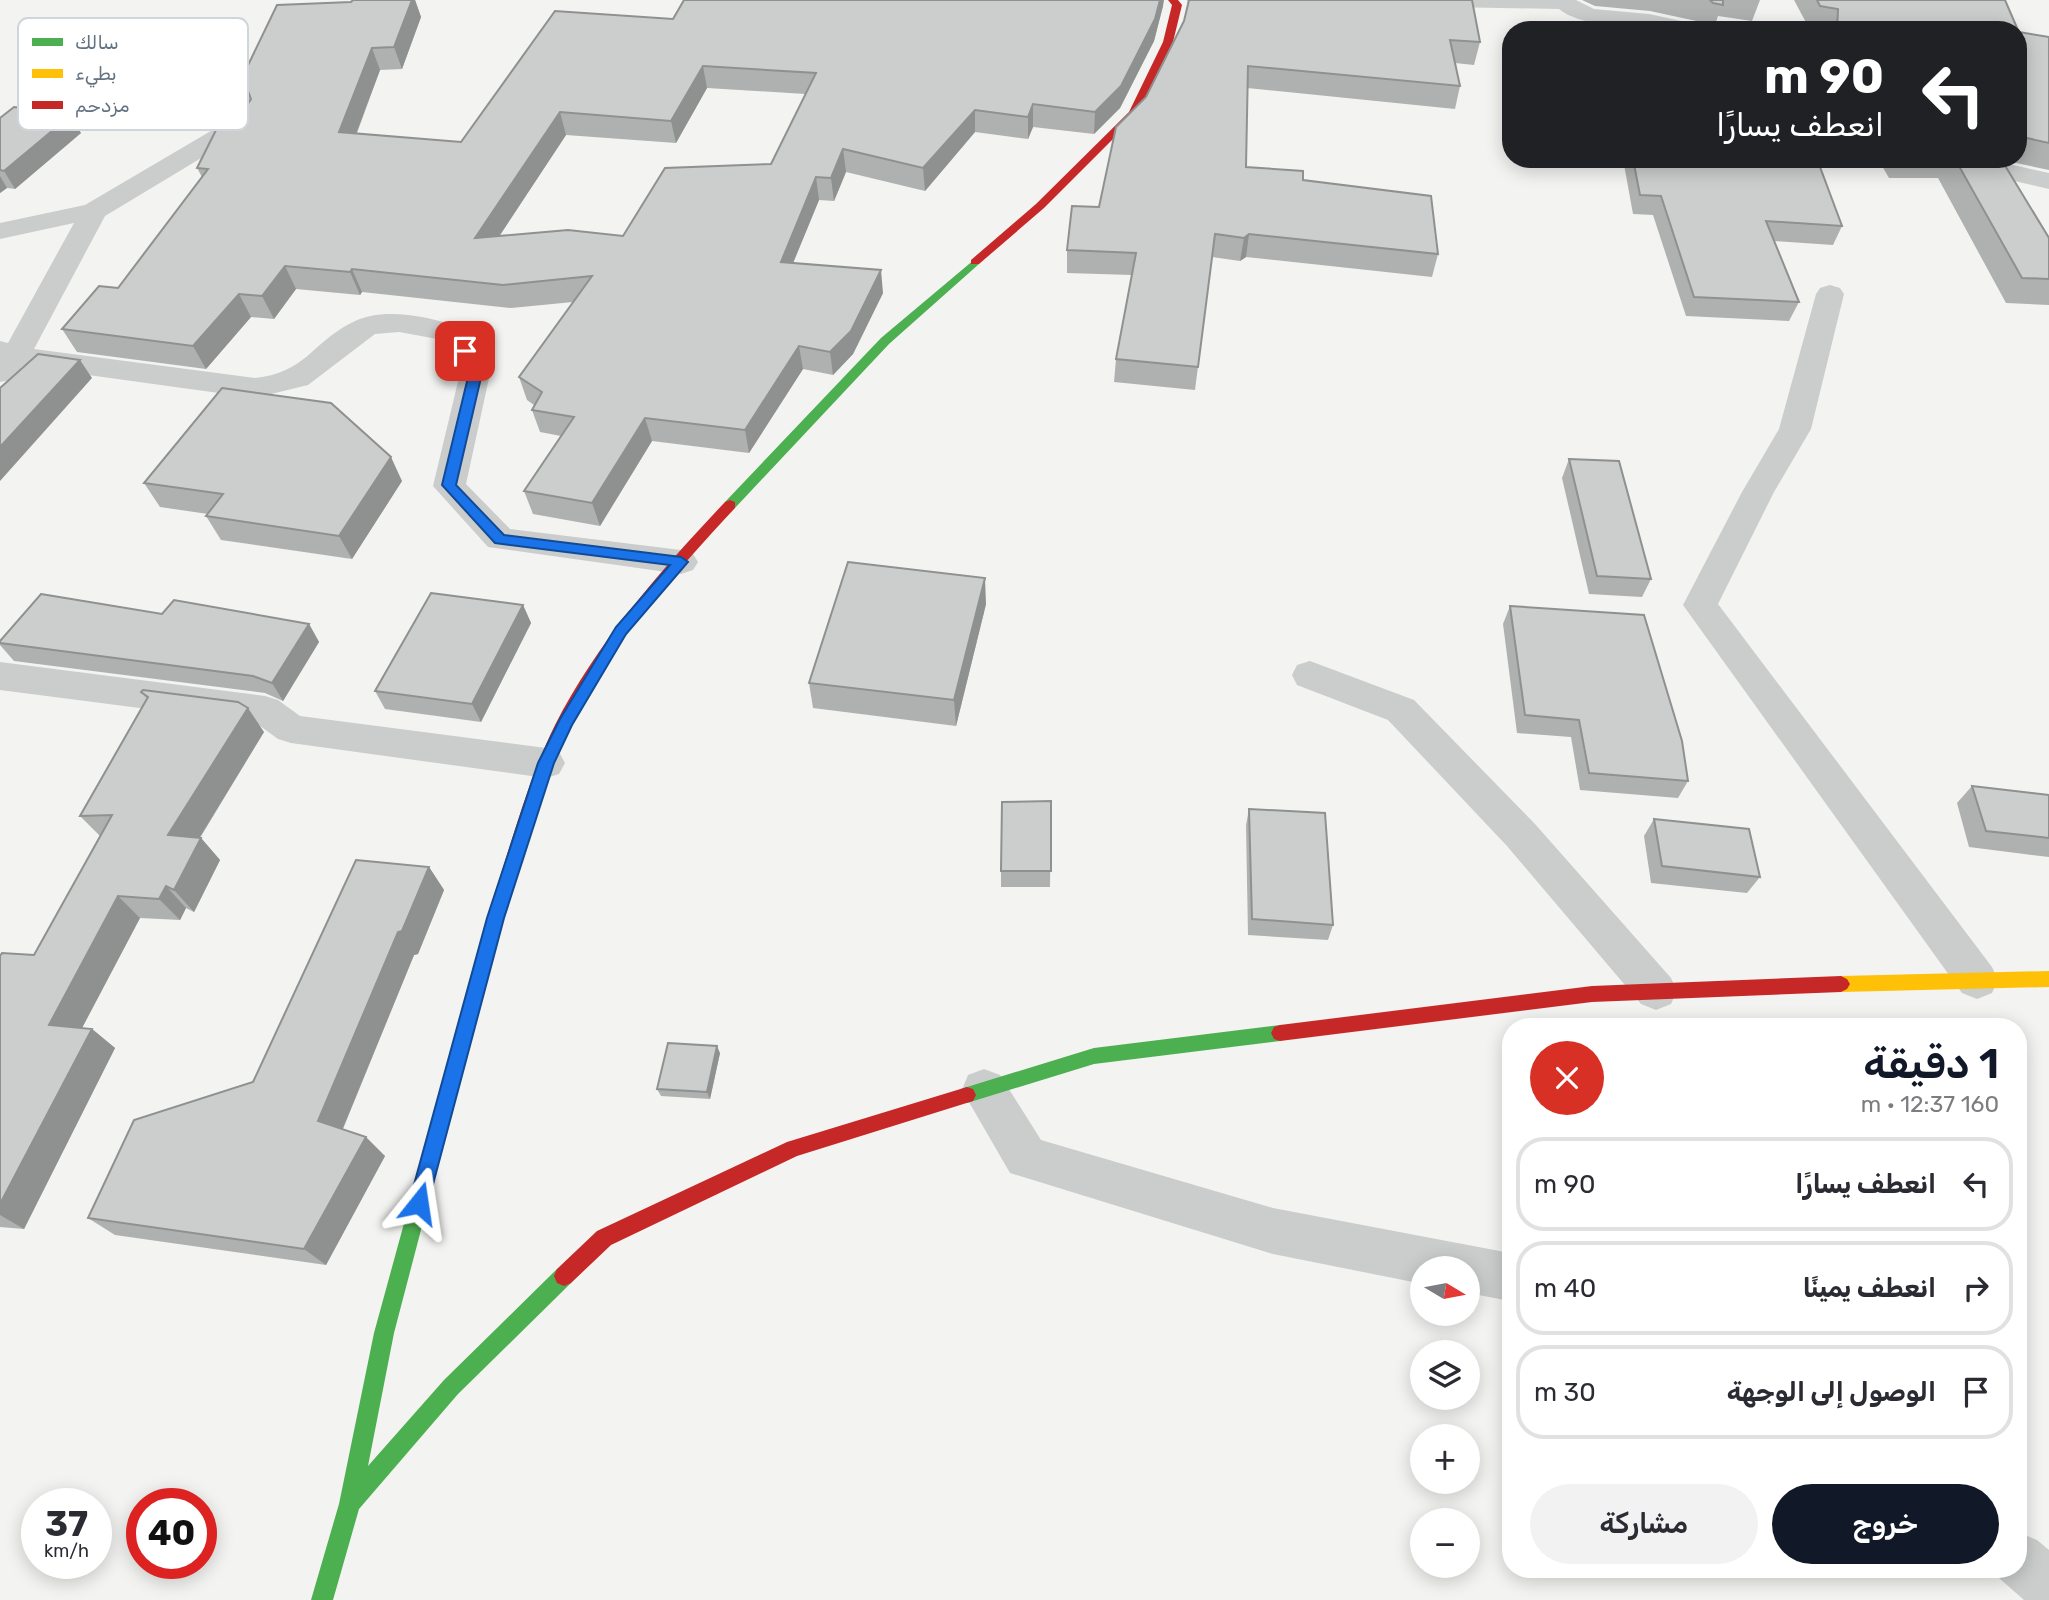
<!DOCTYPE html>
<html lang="ar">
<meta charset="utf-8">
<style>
:root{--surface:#fff;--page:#f2f2f3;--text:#2b2b33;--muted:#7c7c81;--line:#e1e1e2;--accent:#111827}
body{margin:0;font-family:Rubik,"Noto Sans Arabic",sans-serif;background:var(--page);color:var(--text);direction:rtl;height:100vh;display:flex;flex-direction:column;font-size:26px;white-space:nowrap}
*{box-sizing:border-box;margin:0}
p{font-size:23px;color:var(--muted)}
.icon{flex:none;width:38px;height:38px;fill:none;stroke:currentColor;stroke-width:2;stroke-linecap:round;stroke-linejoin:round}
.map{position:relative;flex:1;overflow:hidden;direction:ltr}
.panel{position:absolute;left:1502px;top:1018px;width:525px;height:560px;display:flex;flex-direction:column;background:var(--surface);border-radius:28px;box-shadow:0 4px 18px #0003;direction:rtl}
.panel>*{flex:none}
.guide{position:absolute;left:1502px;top:21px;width:525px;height:147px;border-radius:28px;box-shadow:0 4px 18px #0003;direction:rtl;background:#202124;color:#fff;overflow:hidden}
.needle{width:46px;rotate:100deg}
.fabs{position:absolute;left:1410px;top:1256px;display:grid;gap:14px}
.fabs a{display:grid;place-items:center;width:70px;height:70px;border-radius:50%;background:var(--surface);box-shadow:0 4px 18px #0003;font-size:35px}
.speed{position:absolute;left:21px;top:1488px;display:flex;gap:14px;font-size:35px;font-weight:700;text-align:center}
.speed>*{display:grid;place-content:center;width:91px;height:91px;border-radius:50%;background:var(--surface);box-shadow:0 4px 18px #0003;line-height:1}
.speed small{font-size:18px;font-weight:400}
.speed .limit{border:10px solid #d22;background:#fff;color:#111}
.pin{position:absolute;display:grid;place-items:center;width:60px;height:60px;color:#fff;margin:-30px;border-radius:14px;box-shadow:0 4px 10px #0006}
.me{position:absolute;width:77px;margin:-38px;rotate:15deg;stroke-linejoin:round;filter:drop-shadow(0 0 5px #0008)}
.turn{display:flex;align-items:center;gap:24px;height:147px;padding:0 28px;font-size:32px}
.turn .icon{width:91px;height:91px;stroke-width:2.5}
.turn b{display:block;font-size:49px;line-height:60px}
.round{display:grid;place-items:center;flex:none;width:74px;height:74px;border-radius:37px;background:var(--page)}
.overview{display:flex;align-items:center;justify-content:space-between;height:119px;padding:0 28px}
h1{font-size:42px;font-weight:600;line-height:52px;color:var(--accent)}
.button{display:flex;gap:14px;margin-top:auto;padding:14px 28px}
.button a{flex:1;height:80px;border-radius:42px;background:var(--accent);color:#fff;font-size:28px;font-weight:600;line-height:80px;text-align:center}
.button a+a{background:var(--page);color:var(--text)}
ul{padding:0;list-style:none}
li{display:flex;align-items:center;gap:21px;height:94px;margin:0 14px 10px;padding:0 14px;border:4px solid var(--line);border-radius:28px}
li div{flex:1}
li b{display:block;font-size:26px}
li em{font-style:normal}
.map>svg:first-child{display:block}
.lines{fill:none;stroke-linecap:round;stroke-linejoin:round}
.street{fill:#cbcccc;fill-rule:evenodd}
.fast{fill:#4caf50;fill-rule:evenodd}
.slow{fill:#ffc107;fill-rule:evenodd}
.jam{fill:#c62828;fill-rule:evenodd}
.wall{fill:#afb1b1;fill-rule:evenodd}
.shaded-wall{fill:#8f9090}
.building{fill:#cccece;stroke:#8f9090;stroke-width:2;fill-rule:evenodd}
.route{fill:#1a73e8;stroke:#114b97;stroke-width:2}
.key{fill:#fff;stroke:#d0d5d9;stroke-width:2}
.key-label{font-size:19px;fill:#647381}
</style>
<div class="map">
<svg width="2049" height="1600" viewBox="0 0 2049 1600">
<rect width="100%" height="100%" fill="#f3f3f1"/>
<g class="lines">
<g class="street">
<path d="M1438,0H1576L1594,9L1649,14L1700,25L1703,30C1669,30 1585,31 1559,9L1449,7Z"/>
<path d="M247,113L256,115L259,120L256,125L105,216L34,349L255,378C305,373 312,343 351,323C385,305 429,318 463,327L491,369L466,484L510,529L681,550L693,554L698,562L693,570L681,574L488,547L433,486L461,369L443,340L399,332L375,334L308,385L255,398L23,366L11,380L0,382V341L8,343L74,223L0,239V223L85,205L238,115Z"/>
<polygon points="1937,159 1986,159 2049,173 2049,189 1941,164"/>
<polygon points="1830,285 1840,288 1844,294 1811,429 1774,492 1718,604 1992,967 1998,980 1992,993 1977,999 1962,993 1683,605 1742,492 1779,429 1816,294 1820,288"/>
<polygon points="1310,661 1414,700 1535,824 1671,978 1677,991 1671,1004 1656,1010 1641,1004 1507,846 1388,720 1297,685 1292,675 1297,665"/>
<polygon points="0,662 265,696 278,700 300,716 546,748 559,752 565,763 559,774 546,778 291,743 278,739 256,723 0,690"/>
<polygon points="984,1069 1000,1075 1041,1140 1273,1208 1510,1253 1510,1301 1468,1293 1468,1269 1423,1269 1423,1284 1273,1254 1010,1173 962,1090 968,1075"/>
<polygon points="2018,1532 2037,1540 2049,1550 2049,1600 2024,1600 1999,1578 1996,1570 2018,1570"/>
</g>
<g class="fast">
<polygon points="975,259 979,260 979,264 889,344 735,508 725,508 725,502 881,338"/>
<polygon points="1280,1025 1286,1027 1289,1033 1286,1039 1280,1041 1094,1064 967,1103 961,1101 958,1095 961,1089 967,1087 1094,1048"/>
<polygon points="429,1156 436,1159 438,1165 394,1333 368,1466 444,1380 557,1269 564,1266 571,1269 574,1276 571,1283 458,1394 359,1509 333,1600 311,1600 339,1504 374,1333 420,1165 422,1159"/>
</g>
<g class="slow">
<polygon points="499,898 505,900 507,905 438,1165 436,1171 429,1174 422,1171 420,1165 491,905 493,900"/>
<polygon points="2049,971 2049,987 1841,992 1835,989 1832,984 1835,979 1841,976"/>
</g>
<g class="jam">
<polygon points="1168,0 1178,0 1182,5 1173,42 1137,115 1044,208 979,264 971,264 971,260 1036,204 1129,112 1163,42 1172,5"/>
<path d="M730,500L735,502V508C673,575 608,646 569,729C542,785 527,846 507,905L505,910L499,912L493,910L491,905C511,845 527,782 555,725C598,641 661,570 725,502Z"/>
<polygon points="1841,976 1847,979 1850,984 1847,989 1841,992 1592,1002 1280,1041 1274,1039 1271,1033 1274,1027 1280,1025 1592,986"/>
<polygon points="967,1087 973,1089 976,1095 973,1101 797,1156 611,1245 571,1283 564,1286 557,1283 554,1276 557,1269 597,1231 787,1142"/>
</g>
</g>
<g class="wall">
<path d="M412,0H415L421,17L402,69L380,70L357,133L461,142L673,19L1163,6L1154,41L1120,108L1094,134L1033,127L1028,139L975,132L925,191L846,172L834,201L819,200L793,263L883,293L853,354L833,375L803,369L749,453L652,441L600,526L533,514L524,491L561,436L540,432L532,410L534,405L527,400L519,377L573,302L511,308L362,292L360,295L296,289L274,319L251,317L206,369L77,352L62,329L118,288L202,177L197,168L245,106L237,88ZM707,88L805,94L771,164L623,236H499L566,135L676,143Z"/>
<polygon points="1187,0 1472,0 1480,42 1474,65 1455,63 1460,86 1455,109 1247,88 1246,167 1303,180 1438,254 1432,277 1246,257 1240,261 1212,257 1195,390 1114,382 1116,359 1132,275 1067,273 1067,250 1099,207 1146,97 1184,21 1188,2"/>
<polygon points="1582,0 1760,0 1752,21 1718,16 1714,28 1704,27 1701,22 1650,11 1595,6"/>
<polygon points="1794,0 2005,0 2018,30 1810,30"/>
<polygon points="2018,30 2019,32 2049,37 2049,170 2002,160 2049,238 2049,305 2006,303 1938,178 1889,178 1878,159 2018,159"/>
<polygon points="0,118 81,133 15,189 7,188 0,193"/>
<polygon points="1623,159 1817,159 1842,226 1833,245 1774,241 1799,302 1789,321 1686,316 1653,215 1633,214"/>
<polygon points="1569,459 1651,579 1642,597 1589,594 1562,478"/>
<polygon points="402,481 352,559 221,540 206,516 208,514 160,507 144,483"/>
<polygon points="986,604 956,726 813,708 809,683"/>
<polygon points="523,605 531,623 481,722 385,709 375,691"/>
<polygon points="1510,606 1688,781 1678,798 1580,790 1571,737 1517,733 1503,624"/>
<polygon points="162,614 309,624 319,642 283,701 265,693 14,661 0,645 0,641"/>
<polygon points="141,692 264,732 200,838 201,838 220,860 194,912 186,908 180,920 140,918 82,1028 92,1029 115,1048 24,1229 0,1227 0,956 34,955 100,836 80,816 147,699"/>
<polygon points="1972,786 2049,795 2049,857 1969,847 1957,803"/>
<polygon points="1051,801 1050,887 1001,887 1001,871"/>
<polygon points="1249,809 1333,925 1328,940 1248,935 1246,825"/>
<polygon points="1654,819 1760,877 1747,893 1651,883 1644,836"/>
<polygon points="429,867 444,890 418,954 414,955 343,1129 385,1156 326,1265 115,1235 88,1218 253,1082"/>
<polygon points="720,1053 710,1099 661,1096 657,1089"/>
</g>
<g class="shaded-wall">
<polygon points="412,0 415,0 421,17 402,69 394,47"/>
<polygon points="1160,0 1164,0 1163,6 1154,41 1120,108 1094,134 1095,112"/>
<polygon points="372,48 380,70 348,155 339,132"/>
<polygon points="703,66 707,88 676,143 671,121"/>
<polygon points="1033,104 1033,127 1028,139 1028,117"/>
<polygon points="975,110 975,132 925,191 923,168"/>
<polygon points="560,112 566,135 483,261 475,238"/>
<polygon points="71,115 81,133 15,189 4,171"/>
<polygon points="843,149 846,172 834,201 831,178"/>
<polygon points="0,176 7,188 0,193"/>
<polygon points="816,177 819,200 784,285 781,262"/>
<polygon points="1249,234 1246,257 1240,261 1244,238"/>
<polygon points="285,266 296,289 274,319 262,296"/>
<polygon points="352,269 362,292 360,295 350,272"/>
<polygon points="881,270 883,293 853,354 833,375 830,352"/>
<polygon points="239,294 251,317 206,369 193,346"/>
<polygon points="799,346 803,369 749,453 745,430"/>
<polygon points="80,360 92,378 0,481 0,447"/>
<polygon points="645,418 652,441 600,526 592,503"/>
<polygon points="391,457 402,481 352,559 339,536"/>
<polygon points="985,578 986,604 956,726 954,700"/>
<polygon points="523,605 531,623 481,722 472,704"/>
<polygon points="309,624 319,642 283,701 272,683"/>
<polygon points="248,708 264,732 187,858 168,835"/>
<polygon points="201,838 220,860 194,912 174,890"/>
<polygon points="429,867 444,890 418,954 414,955 338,1140 318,1121 398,932"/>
<polygon points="166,886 186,908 180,920 159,899"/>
<polygon points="118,896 140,918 73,1045 49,1025"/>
<polygon points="92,1029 115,1048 24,1229 0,1215 0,1204"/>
<polygon points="717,1046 720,1053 710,1099 707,1092"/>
<polygon points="366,1137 385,1156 326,1265 304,1249"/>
</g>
<g class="building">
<path d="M353,0H412L394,47L372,48L339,132L461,142L555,11L673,19L684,0H1160L1155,19L1121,86L1095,112L1033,104L1028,117L975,110L923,168L843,149L831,178L816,177L781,262L881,270L851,331L830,352L799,346L745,430L645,418L592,503L524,491L574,417L532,410L542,392L519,377L592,276L503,285L352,269L350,272L285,266L262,296L239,294L193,346L62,329L99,286L118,288L208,169L197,168L221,120L247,105L251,99L248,91L237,88L277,5L351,2ZM703,66L816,73L771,164L665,168L623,236L568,230L475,238L560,112L671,121Z"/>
<polygon points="1189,0 1472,0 1480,42 1450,40 1460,86 1248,66 1246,167 1303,171 1303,180 1431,196 1438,254 1249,234 1244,238 1215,234 1198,367 1116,359 1136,253 1067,250 1072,206 1099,207 1116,127 1146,97 1184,21"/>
<polygon points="1710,0 1723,0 1723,5 1713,3"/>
<polygon points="1817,0 2005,0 2018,30 1837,30 1838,9 1820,6"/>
<polygon points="2018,30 2019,32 2049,37 2049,143 2018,136"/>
<polygon points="14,107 71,115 4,171 0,170 0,118"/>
<polygon points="1633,159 1817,159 1842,226 1766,221 1799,302 1694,297 1661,196 1640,195"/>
<polygon points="1955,159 2001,159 2049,238 2049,279 2022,278"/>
<polygon points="38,354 80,360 0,447 0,388"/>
<polygon points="222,388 331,403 391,457 339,536 206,516 223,494 144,483"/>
<polygon points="1569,459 1619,461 1651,579 1597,576"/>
<polygon points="848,562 985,578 954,700 809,683"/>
<polygon points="431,593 523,605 472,704 375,691"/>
<polygon points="41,594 162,614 174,600 309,624 272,683 253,676 0,643 0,641"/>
<polygon points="1510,606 1644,615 1682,741 1688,781 1589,773 1579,720 1525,715"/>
<polygon points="143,690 238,702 248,708 168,835 201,838 174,890 166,886 159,899 118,896 49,1025 92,1029 0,1204 0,956 2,953 34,955 112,815 80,816 148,697 141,692"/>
<polygon points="1972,786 2049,795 2049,838 1986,831"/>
<polygon points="1051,801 1051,871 1001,871 1002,802"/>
<polygon points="1249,809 1325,813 1333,925 1252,919"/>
<polygon points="1654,819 1749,829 1760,877 1662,866"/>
<polygon points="356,860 429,867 402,931 398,932 318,1121 366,1137 304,1249 88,1218 134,1120 253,1082"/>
<polygon points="668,1043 717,1046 707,1092 657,1089"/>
</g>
<polygon class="route" points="460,349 469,349 483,369 456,485 504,535 681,557 688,562 626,634 572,725 554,763 504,918 428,1203 425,1210 419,1212 412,1210 409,1203 487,918 538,763 560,719 616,627 670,565 495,543 442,485 470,369 459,351"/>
<rect x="18" y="18" width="230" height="112" rx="10" class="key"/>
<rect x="32" y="38" width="31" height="8" fill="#4caf50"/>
<rect x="32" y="69" width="31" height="9" fill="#ffc107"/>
<rect x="32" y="101" width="31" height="8" fill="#c62828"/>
<g class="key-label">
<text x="75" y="49">سالك</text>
<text x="75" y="80">بطيء</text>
<text x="75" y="112">مزدحم</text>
</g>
</svg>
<div class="fabs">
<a><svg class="needle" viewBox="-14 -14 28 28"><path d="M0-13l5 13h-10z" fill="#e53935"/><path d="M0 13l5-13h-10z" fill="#7c7c81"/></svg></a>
<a><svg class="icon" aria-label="layers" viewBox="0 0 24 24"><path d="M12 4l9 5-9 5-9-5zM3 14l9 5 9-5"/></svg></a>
<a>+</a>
<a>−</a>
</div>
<div class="speed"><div>37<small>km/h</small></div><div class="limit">40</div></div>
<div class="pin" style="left:465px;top:351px;background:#d93025"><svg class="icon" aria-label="arrive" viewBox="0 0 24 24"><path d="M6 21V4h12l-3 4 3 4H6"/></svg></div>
<svg class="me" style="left:419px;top:1203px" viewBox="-20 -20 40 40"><path d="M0-17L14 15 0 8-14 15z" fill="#1a73e8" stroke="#fff" stroke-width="4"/></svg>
<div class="guide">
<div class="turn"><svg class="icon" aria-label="left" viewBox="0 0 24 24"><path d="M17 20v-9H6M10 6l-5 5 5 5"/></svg><div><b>90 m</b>انعطف يسارًا</div></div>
</div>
<section class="panel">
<div class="overview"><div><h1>1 دقيقة</h1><p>160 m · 12:37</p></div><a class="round" style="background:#d93025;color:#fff"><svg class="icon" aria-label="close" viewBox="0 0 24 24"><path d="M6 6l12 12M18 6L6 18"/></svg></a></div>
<ul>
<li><svg class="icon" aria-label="left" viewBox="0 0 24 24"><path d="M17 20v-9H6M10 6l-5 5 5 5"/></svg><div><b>انعطف يسارًا</b></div><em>90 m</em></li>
<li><svg class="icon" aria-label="right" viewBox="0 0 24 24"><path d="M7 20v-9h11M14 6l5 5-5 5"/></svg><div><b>انعطف يمينًا</b></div><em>40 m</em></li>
<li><svg class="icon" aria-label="arrive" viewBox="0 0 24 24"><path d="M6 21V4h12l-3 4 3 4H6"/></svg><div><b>الوصول إلى الوجهة</b></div><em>30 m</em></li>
</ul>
<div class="button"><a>خروج</a><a>مشاركة</a></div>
</section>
</div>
